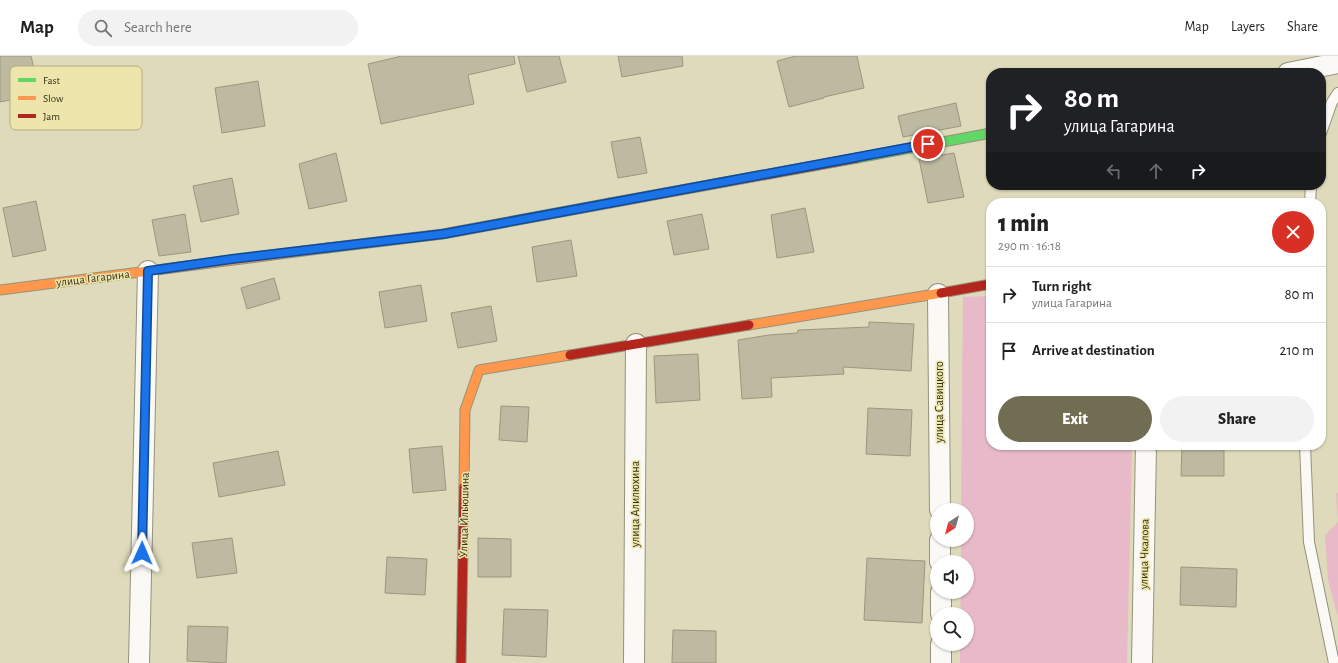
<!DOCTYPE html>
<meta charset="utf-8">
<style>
:root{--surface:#fff;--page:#f2f2f2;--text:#222;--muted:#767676;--line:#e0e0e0;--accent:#706d53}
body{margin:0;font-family:"Alegreya Sans",sans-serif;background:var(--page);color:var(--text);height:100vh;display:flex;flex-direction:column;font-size:15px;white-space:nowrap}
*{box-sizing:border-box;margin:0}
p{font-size:13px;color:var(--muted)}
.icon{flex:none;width:22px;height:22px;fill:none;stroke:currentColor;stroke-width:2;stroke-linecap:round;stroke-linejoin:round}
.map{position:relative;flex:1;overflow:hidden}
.details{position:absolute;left:986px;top:142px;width:340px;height:252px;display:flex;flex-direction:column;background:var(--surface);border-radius:16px;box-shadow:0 1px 3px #0004}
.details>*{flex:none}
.top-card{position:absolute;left:986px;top:12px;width:340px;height:122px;border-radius:16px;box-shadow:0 1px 3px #0004;background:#202124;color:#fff;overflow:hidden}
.needle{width:26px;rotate:216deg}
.buttons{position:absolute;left:930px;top:447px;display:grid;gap:8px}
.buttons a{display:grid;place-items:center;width:44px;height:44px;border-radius:50%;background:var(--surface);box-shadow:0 1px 3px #0004;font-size:20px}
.pin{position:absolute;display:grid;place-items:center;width:34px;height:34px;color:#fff;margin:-17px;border:2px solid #fff;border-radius:50%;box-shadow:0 1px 4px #0007}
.me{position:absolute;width:44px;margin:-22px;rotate:1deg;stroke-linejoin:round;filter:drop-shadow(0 0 3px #0008)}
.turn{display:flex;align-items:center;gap:14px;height:84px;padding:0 12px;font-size:18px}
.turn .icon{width:52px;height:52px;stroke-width:2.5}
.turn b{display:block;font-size:28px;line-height:34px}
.lanes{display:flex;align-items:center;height:38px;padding:0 12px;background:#0003;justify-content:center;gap:20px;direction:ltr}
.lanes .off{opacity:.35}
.round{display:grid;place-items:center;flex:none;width:42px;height:42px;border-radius:21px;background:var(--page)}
.summary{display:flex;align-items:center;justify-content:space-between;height:68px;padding:0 12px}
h1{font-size:24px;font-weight:800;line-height:30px}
.button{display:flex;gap:8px;margin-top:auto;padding:8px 12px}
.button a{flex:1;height:46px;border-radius:24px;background:var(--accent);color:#fff;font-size:16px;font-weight:800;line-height:46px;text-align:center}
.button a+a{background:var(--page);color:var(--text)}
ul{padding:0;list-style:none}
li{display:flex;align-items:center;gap:12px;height:56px;padding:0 12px;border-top:1px solid var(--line)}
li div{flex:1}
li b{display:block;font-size:15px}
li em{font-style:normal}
header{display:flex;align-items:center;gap:24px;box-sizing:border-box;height:56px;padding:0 20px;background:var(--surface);border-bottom:1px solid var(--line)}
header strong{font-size:19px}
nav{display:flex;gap:22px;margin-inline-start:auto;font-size:14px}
.search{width:280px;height:36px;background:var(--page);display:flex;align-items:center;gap:10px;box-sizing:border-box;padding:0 14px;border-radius:22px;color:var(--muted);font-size:15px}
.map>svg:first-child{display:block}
.green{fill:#e8b9c8}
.building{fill:#bdbaa1;stroke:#9a977f}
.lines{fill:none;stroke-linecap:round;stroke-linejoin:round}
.lane-casing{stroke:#95927a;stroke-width:12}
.street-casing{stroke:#95927a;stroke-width:22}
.fast-casing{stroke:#95927a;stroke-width:11}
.slow-casing{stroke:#95927a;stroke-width:11}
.jam-casing{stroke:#95927a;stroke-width:11}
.lane{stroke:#faf9f5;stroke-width:10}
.street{stroke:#faf9f5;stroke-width:20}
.fast{stroke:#63d668;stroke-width:9}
.slow{stroke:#ff974d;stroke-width:9}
.jam{stroke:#b3261e;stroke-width:9}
.route-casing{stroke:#114b97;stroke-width:10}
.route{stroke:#1a73e8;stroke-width:7}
.labels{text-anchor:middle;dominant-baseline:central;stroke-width:3;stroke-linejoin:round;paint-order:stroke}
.street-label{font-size:12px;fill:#35321b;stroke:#ede5ac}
.key{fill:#ede5ac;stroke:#b6af80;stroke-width:1}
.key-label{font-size:11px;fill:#35321b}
</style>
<header>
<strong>Map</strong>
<div class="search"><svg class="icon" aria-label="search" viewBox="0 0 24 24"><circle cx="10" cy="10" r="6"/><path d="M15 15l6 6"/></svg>Search here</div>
<nav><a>Map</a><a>Layers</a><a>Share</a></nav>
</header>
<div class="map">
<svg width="1338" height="607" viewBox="0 0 1338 607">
<rect width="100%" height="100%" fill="#dedabb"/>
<g class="green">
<polygon points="991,240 991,389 1132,389 1127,607 960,607 960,588 967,588 967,558 960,558 961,536 967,536 967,506 961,506 961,484 967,484 967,454 961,454 963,241"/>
<polygon points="1336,437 1338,437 1338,561 1328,524 1325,479 1338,466"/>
</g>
<g class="building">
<polygon points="0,0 31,0 40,38 0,46"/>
<polygon points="402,0 514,0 515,8 468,19 474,48 381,68 368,8"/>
<polygon points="518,0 559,0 566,26 527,36"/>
<polygon points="618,0 682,0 683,10 622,21"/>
<polygon points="796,0 857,0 864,32 824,41 824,42 789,51 777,5"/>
<polygon points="258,25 265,70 222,77 215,32"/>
<polygon points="956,47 961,70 903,81 898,60"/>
<polygon points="640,81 647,117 618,122 611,86"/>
<polygon points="336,97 347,145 309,153 299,108"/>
<polygon points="954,97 964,141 928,147 919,103"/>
<polygon points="232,122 239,158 201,166 193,130"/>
<polygon points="36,145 46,194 13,201 3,152"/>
<polygon points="805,152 814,196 777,202 771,159"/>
<polygon points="185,158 191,196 159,200 152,164"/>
<polygon points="702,158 709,193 674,199 667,165"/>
<polygon points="571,184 577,220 537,226 532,191"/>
<polygon points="274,222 280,243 247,253 241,232"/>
<polygon points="421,229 427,265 385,272 379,236"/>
<polygon points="491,250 497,285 458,292 451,257"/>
<polygon points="869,266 914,268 911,315 843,311 844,318 771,322 772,341 742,343 738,284 769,279 797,277 798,274 869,271"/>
<polygon points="698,298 700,344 656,347 654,300"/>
<polygon points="501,350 529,351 527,386 499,384"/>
<polygon points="868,352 912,354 910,400 866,398"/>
<polygon points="1182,389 1224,389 1224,420 1181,420"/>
<polygon points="442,390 446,434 413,437 409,393"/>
<polygon points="278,395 285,429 219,441 213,407"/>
<polygon points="232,482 237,517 197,522 192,487"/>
<polygon points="478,482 511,483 511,521 478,521"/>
<polygon points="387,501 427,503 425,539 385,537"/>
<polygon points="867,502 925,505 922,567 864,564"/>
<polygon points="1181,511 1237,513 1236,551 1180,549"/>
<polygon points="504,553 548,554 546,601 502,599"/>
<polygon points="188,570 228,571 226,607 187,605"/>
<polygon points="673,574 716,575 716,607 672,607"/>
</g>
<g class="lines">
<g class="lane-casing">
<g id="lane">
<polyline points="1321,77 1332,46 1338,37"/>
<polyline points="1310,147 1311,129"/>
<polyline points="1305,389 1309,486 1334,607"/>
</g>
</g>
<g class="street-casing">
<g id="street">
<polyline points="1288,17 1338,7"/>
<polyline points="938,238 940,454"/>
<polyline points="940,484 940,506"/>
<polyline points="941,536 941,558"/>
<polyline points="941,588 941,607"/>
<polyline points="139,607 148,215"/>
<polyline points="634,607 636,288"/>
<polyline points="1142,607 1146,389"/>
</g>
</g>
<g class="fast-casing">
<g id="fast">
<polyline points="857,102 991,77"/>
<polyline points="327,192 443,178 610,147"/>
</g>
</g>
<g class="slow-casing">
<g id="slow">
<polyline points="0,234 327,192"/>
<polyline points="749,269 941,237"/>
<polyline points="464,431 465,354 479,314 570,299"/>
</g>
</g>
<g class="jam-casing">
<g id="jam">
<polyline points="610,147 857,102"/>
<polyline points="941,237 991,228"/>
<polyline points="570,299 749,269"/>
<polyline points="461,607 464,431"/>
</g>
</g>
<use href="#lane" class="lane"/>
<use href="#street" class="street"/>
<use href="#fast" class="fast"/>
<use href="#slow" class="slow"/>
<use href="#jam" class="jam"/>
</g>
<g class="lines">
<g class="route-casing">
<polyline id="route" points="142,497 148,215 232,203 443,178 928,88"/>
</g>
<use href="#route" class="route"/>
</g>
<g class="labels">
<g class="street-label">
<text transform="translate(93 222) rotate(-7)">улица Гагарина</text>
<text transform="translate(939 346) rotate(-90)">улица Савицкого</text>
<text transform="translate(635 448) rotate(-90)">улица Алилюхина</text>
<text transform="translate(464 459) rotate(-89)">Улица Ильюшина</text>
<text transform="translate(1144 498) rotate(-89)">улица Чкалова</text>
</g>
</g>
<rect x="10" y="10" width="132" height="64" rx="6" class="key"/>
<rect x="18" y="22" width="18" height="4" fill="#63d668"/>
<rect x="18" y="40" width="18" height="4" fill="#ff974d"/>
<rect x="18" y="58" width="18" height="4" fill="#b3261e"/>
<g class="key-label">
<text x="43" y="28">Fast</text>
<text x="43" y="46">Slow</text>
<text x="43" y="64">Jam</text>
</g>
</svg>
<div class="buttons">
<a><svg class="needle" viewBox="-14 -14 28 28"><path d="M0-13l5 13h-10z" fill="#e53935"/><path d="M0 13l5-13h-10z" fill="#767676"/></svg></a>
<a><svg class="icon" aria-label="sound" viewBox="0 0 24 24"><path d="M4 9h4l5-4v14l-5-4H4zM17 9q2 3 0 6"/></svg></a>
<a><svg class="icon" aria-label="search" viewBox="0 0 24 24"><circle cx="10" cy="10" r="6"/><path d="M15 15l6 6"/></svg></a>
</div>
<div class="pin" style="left:928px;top:88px;background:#d93025"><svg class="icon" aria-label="arrive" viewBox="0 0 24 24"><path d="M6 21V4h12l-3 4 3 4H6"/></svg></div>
<svg class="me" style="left:142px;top:497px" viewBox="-20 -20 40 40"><path d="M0-17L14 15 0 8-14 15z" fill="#1a73e8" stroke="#fff" stroke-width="4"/></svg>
<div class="top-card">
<div class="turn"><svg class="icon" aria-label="right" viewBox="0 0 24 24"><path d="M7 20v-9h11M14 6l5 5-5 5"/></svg><div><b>80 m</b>улица Гагарина</div></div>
<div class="lanes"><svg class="icon off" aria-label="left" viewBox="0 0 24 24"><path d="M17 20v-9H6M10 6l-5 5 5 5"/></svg><svg class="icon off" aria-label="ahead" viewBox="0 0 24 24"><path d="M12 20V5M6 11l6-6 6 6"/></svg><svg class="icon" aria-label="right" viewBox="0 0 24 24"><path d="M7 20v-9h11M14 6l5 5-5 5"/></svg></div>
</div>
<section class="details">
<div class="summary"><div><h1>1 min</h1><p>290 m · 16:18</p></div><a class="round" style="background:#d93025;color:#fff"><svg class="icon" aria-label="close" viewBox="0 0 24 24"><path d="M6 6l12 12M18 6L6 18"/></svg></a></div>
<ul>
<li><svg class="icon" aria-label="right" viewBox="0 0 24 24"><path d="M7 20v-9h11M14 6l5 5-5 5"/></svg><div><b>Turn right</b><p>улица Гагарина</p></div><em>80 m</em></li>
<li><svg class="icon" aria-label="arrive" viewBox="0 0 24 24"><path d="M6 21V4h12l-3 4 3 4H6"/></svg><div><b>Arrive at destination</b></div><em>210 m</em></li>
</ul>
<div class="button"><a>Exit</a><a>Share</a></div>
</section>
</div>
